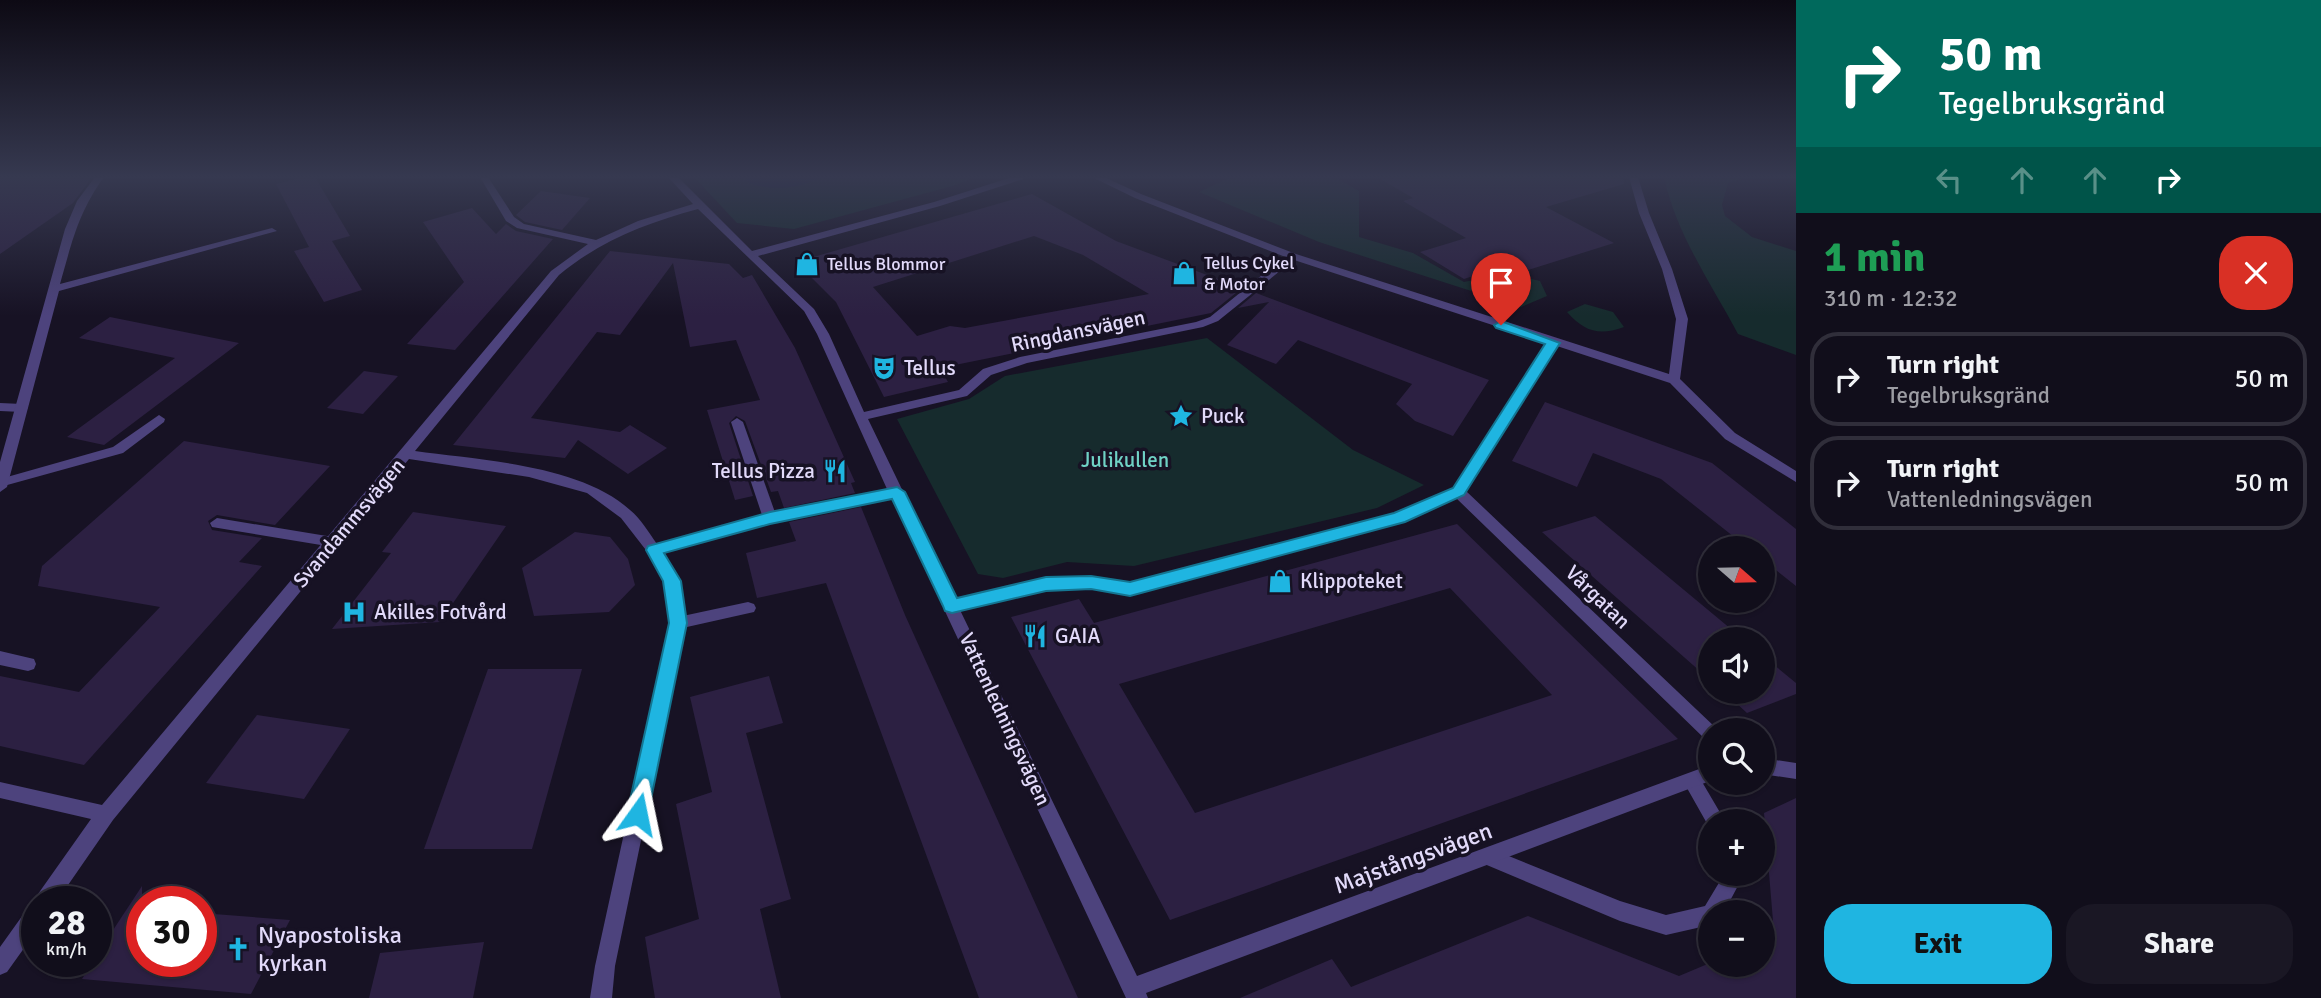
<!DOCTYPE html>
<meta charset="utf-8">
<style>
:root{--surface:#110e1b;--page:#1a1724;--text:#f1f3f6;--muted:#9c9ca3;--line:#302e3a;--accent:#1fb5e1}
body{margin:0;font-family:Signika,sans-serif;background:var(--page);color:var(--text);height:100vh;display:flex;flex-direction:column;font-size:26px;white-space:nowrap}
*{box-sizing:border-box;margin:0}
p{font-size:23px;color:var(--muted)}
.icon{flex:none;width:38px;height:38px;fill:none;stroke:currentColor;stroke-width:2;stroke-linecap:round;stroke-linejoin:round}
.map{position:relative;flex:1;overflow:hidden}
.side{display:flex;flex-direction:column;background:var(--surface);width:525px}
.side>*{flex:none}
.top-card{background:#00695c;color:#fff;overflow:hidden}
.needle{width:46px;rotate:110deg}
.buttons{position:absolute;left:1698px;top:536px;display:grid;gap:14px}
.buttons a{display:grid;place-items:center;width:77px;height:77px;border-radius:50%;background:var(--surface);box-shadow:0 2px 5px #0004,0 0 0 2px var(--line);font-size:35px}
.speed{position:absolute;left:21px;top:886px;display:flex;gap:14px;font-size:35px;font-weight:700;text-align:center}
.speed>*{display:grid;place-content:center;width:91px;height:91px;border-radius:50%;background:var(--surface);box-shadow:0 2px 5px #0004,0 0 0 2px var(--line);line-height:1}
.speed small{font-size:18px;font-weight:400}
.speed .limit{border:10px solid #d22;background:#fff;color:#111}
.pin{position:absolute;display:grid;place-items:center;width:60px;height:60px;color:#fff;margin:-72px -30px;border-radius:50% 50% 50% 0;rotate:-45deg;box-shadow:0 0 7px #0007}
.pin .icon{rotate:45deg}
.me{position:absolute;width:77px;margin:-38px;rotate:12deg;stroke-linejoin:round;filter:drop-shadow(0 0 5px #0008)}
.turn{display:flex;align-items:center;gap:24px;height:147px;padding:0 28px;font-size:32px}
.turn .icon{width:91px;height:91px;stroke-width:2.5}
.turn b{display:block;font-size:49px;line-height:60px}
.lanes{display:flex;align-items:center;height:66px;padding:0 28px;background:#0003;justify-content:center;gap:35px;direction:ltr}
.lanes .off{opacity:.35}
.round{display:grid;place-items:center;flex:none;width:74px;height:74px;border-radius:28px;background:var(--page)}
.summary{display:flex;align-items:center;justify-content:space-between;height:119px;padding:0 28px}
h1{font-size:42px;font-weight:700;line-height:52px;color:#1e9e55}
.cta{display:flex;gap:14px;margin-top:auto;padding:14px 28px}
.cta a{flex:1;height:80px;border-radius:28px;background:var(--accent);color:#111;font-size:28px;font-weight:700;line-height:80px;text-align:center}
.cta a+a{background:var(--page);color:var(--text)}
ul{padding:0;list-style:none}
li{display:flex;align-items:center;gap:21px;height:94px;margin:0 14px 10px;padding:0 14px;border:4px solid var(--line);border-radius:28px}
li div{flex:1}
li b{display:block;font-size:26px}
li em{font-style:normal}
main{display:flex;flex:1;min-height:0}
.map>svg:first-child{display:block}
.green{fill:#162b2d}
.water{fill:#111c3e}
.building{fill:#2c2042;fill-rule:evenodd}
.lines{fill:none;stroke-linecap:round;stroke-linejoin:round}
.service{fill:#4d437d;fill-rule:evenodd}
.minor{fill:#4d437d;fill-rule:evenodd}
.tertiary{fill:#4d437d;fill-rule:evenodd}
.route{fill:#1fb5e1;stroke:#147692;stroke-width:2}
.labels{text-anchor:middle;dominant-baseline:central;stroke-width:7;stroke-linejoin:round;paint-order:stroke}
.far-poi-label{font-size:18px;fill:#e2dafa;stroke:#171224;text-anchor:start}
.street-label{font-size:21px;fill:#e2dafa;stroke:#171224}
.poi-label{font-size:21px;fill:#e2dafa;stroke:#171224;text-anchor:start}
.park-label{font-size:21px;fill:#6fd1c5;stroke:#171224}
.near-street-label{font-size:24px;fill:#e2dafa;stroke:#171224}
.near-poi-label{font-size:24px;fill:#e2dafa;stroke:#171224;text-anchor:start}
</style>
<main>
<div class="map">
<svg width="1796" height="998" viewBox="0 0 1796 998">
<rect width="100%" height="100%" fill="#171224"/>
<g class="green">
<polygon points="694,177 975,177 956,185 794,229 737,223"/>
<path d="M1231,177H1335L1359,191V237L1413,253L1464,282C1481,277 1484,284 1496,282C1520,278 1514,274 1540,281L1547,296L1521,307L1319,242L1199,192Z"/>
<path d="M1664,177H1748L1728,183L1722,205L1725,216L1752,237L1796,251V355L1738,334C1711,283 1676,234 1664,177Z"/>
<path d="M1585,304L1613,312L1624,327C1599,336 1585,332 1567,312Z"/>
<polygon points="1207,338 1353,450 1424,485 1377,508 1134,566 1067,562 1003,578 978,574 897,419 969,399 1005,376"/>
</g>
<path class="water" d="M745,177H821C801,189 771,191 749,183Z"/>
<g class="building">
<polygon points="0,177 92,177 73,203 0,254"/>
<polygon points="303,177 315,177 350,236 332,241 362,290 324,302 294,251 309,247 276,184"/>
<polygon points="1377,177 1623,177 1624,184 1546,207 1614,243 1525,271 1512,263 1464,279 1420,252 1466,238 1403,201 1413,198"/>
<polygon points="541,191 590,198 562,230 525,222 516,215"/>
<path d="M1032,194L1116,241L1242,288L1211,313L940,368L948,382L884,397L836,302L796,262ZM1034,236L1083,255L1149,294L965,328L950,326L917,336L873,287Z"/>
<polygon points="472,208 496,234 506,224 516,231 553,239 455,350 407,344 464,282 423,222"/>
<polygon points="610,251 729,264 743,278 752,275 795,348 855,482 851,483 855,493 784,508 778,491 771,492 745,421 736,416 729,423 753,496 735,500 707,410 760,400 736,340 690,347 673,263 620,335 597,332 531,418 620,432 630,425 667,448 628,474 578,440 565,458 453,445"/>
<polygon points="1256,293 1272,299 1489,380 1453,436 1415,421 1396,404 1412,384 1298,340 1276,364 1227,345 1269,302 1238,308"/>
<polygon points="110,317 239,343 104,445 67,437 175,358 79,338"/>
<polygon points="364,371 398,376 363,414 327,408"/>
<polygon points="1545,402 1712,463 1796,529 1796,586 1762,559 1762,548 1748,548 1661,479 1593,453 1577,487 1512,461"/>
<polygon points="184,441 330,466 275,525 217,515 208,521 212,530 262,538 239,562 262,566 84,765 0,746 0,676 79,692 160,607 38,586 42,566"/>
<polygon points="861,507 905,615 1078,998 979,998 826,583 757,598 746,553 796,541 789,522"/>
<polygon points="413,512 506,526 440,622 332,629 391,553 382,552"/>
<polygon points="1595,516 1743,639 1710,639 1710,680 1542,532"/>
<path d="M1457,524L1678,739L1170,920L1011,617L1079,599L1094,623ZM1450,588L1552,695L1195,813L1119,684Z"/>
<polygon points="575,532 610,537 628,559 635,585 609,612 534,616 522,568"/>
<polygon points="1762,655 1796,683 1796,694 1747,713 1723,691 1762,691"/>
<polygon points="488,669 582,669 532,849 424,849"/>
<polygon points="769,676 783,723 746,733 791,899 760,909 781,998 655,998 645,937 699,919 676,804 712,792 690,697"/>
<polygon points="257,715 350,729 304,799 206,783"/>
<polygon points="1796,798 1796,998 1240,998 1332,959 1351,987 1528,916 1679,976 1710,963 1762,964 1762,938 1774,933 1764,813"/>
<polygon points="142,886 142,961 201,961 201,913 290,920 251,994 82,979 93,961 96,961 96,956"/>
<polygon points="484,942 473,998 369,998 380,953"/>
</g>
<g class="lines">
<g class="service">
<polygon points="0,403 22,404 28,408 22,412 0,411"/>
<polygon points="159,415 165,419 164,422 123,453 0,487 0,479 113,447"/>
<polygon points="737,418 743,422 777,518 775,522 770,523 763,518 731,422"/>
<polygon points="217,518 333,537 338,538 340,542 338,546 333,547 212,527 210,523"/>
<polygon points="748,602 754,604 756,608 754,612 678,629 672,627 670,623 672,619 678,617"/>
<polygon points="0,651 34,659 36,664 34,669 28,671 0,665"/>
<polygon points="1692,773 1698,775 1725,821 1710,821 1709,827 1683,781 1686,775"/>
<polygon points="1489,848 1620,901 1666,915 1705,906 1720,881 1719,873 1739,873 1740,882 1724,912 1710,912 1710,925 1666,935 1620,921 1482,863 1479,857 1482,851"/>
</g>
<g class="minor">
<path d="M95,177H104C78,213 72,242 60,284L272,228L277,231L59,291L7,487L0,492V462L65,229L77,201Z"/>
<path d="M480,177H488L514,217L524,224L596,240L638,221L693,204L668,177H678L752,251L934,202L1012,177H1024L1023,179L940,206L758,256L814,309L829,334L864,412L959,390L983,369L1020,357L1196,322L1210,317L1288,254H1296V258L1218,321L1203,327L1027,363L991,375L967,396L868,419L955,599L1046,578L1091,576L1130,583L1395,514L1453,489L1549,341H1557L1559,343L1466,491L1716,728L1717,730H1710V740L1704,738L1456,498L1404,522L1130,595L1091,588L1046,590L960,610L1137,976L1710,765V781L1146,993L1148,998H1126L892,498L770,523L663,553L680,581L686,623L615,966L612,998H590L595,966L670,623L664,581L649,554L621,518L587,493L529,477L409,459L113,820L57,901H37V930L7,972L0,975V947L30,905L36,903L38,894L91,819L0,798V782L102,805L551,271L588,244L517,228L506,221ZM698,209L804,311L817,334L887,489L770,513L657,544C649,533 641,519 630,510C581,465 480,460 415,451L559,275C600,241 646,223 698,209Z"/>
<polygon points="1762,758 1796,763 1796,779 1762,774"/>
</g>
<polygon class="tertiary" points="1092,177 1104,177 1141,194 1296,254 1669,374 1676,319 1662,269 1639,213 1629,177 1638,177 1649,213 1672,269 1688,319 1680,379 1735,433 1796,471 1796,482 1725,439 1670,383 1288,258 1135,198"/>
</g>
<linearGradient id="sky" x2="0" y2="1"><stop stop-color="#0d0a14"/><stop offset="0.56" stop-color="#363950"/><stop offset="1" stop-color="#363950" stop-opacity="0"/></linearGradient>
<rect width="1796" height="316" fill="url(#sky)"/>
<polygon class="route" points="1501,321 1560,343 1464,495 1405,522 1130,596 1091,589 1046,591 952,613 945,611 943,606 892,499 770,524 664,553 681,581 687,623 648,814 645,821 638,824 630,821 627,814 669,623 663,581 646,550 648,546 770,512 897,487 905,492 957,598 1046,577 1091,576 1130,582 1394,513 1453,488 1545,344 1496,328 1494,325"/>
<defs>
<g id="shop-bare" transform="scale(1.89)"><path d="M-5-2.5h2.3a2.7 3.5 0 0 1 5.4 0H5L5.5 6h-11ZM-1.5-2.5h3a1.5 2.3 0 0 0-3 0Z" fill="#1fb5e1" stroke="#171224" stroke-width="2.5" paint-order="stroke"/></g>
<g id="theatre-bare" transform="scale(1.89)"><path d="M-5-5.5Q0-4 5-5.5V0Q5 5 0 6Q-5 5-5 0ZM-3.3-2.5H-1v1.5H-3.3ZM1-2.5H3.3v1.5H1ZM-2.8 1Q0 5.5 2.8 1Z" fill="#1fb5e1" stroke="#171224" stroke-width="2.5" paint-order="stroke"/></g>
<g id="sight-bare" transform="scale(1.89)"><path d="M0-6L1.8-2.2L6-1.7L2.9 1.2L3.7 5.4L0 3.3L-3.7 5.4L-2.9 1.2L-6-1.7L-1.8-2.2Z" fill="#1fb5e1" stroke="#171224" stroke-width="2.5" paint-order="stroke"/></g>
<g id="restaurant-bare" transform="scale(1.89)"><path d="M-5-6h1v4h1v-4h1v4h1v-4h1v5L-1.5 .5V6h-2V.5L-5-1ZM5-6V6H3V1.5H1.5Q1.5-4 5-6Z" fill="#1fb5e1" stroke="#171224" stroke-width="2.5" paint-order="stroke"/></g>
<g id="hospital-bare" transform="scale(1.89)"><path d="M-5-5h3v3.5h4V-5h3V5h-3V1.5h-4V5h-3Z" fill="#1fb5e1" stroke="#171224" stroke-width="2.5" paint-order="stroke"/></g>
<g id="church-bare" transform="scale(1.89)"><path d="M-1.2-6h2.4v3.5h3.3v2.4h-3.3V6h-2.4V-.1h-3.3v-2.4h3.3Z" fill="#1fb5e1" stroke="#171224" stroke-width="2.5" paint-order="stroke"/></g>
</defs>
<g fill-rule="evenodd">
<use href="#shop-bare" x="807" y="264"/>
<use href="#shop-bare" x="1184" y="273"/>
<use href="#theatre-bare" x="884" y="368"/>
<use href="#sight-bare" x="1181" y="416"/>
<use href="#restaurant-bare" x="835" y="471"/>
<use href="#shop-bare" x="1280" y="581"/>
<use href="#hospital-bare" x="354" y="612"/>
<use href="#restaurant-bare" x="1035" y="636"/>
<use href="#church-bare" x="238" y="949"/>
</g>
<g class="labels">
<g class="far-poi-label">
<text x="1204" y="263">Tellus Cykel<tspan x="1204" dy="21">&amp; Motor</tspan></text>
<text x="827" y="264">Tellus Blommor</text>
</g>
<g class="street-label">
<text transform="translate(1078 331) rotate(-12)">Ringdansvägen</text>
<text transform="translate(349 523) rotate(-50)">Svandammsvägen</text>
<text transform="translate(1598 597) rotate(44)">Vårgatan</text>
<text transform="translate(1005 719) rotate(65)">Vattenledningsvägen</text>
</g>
<g class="poi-label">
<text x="904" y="368">Tellus</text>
<text x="1201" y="416">Puck</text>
<text x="815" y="471" text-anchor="end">Tellus Pizza</text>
<text x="1300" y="581">Klippoteket</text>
<text x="374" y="612">Akilles Fotvård</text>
<text x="1055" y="636">GAIA</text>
</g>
<g class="park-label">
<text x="1125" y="460">Julikullen</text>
</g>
<g class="near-street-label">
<text transform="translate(1413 858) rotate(-20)">Majstångsvägen</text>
</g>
<g class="near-poi-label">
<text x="258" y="935">Nyapostoliska<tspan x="258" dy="28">kyrkan</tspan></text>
</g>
</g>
</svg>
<div class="buttons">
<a><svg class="needle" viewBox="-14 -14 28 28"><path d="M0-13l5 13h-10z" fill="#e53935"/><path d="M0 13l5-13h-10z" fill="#9c9ca3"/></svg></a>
<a><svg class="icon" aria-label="sound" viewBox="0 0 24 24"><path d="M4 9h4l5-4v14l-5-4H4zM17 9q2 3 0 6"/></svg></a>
<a><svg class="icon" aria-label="search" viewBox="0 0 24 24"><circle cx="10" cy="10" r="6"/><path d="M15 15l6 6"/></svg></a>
<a>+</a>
<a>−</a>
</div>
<div class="speed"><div>28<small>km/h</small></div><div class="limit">30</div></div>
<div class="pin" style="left:1501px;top:325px;background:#d93025"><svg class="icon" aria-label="arrive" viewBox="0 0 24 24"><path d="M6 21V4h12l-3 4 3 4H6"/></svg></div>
<svg class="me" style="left:638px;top:814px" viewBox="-20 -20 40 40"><path d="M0-17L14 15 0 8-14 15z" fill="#1fb5e1" stroke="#fff" stroke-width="4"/></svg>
</div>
<section class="side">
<div class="top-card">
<div class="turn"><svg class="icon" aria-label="right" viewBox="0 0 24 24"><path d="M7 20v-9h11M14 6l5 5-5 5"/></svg><div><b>50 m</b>Tegelbruksgränd</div></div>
<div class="lanes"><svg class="icon off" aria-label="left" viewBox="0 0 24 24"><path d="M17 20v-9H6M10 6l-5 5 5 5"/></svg><svg class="icon off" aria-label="ahead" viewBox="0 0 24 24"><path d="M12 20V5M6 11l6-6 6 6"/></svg><svg class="icon off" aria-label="ahead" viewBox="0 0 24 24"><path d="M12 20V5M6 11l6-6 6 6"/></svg><svg class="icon" aria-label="right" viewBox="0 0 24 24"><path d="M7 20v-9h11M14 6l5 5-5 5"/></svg></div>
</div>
<div class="summary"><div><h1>1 min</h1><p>310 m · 12:32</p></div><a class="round" style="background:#d93025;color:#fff"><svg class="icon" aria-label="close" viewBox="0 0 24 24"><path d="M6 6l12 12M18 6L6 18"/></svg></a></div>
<ul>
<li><svg class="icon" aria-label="right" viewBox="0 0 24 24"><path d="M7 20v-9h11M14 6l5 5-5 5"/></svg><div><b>Turn right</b><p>Tegelbruksgränd</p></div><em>50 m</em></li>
<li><svg class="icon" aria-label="right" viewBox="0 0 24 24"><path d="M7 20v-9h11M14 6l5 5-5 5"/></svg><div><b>Turn right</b><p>Vattenledningsvägen</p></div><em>50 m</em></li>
</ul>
<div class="cta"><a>Exit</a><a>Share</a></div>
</section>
</main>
